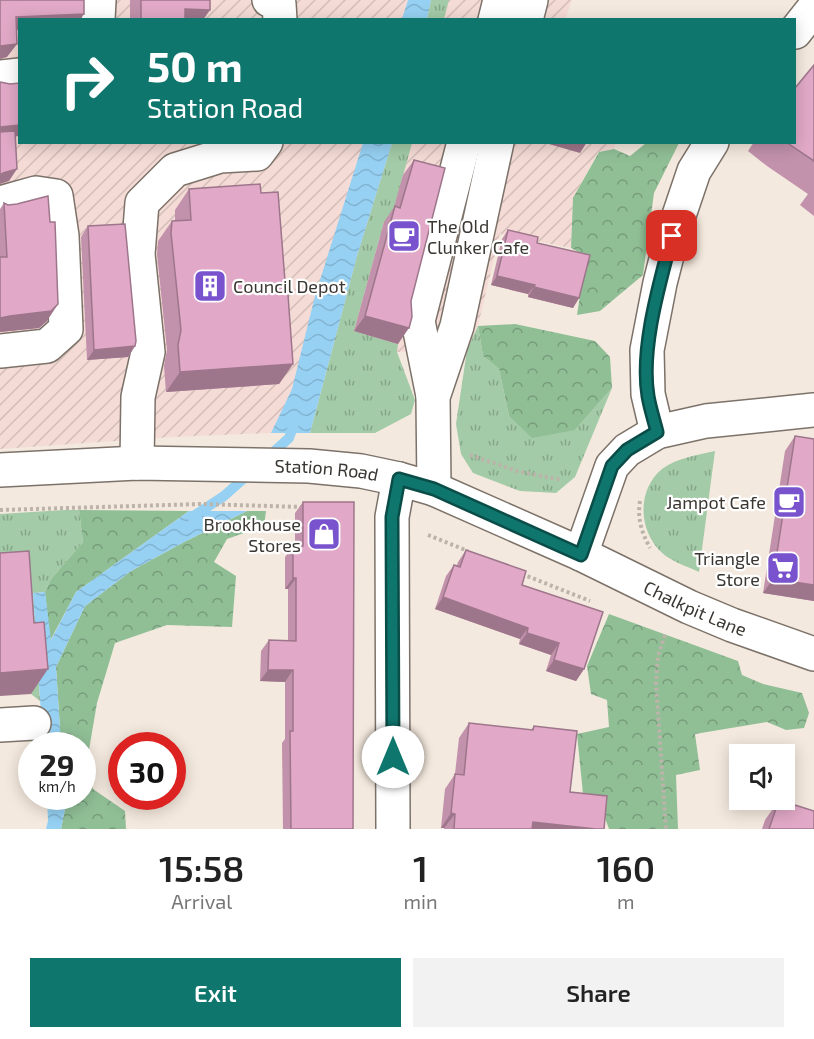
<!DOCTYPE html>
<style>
:root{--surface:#fff;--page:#f2f2f2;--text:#222;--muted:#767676;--accent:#0f766e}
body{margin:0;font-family:"Exo 2",sans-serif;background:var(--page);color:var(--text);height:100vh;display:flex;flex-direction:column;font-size:22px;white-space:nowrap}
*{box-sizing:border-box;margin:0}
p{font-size:20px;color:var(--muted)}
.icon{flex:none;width:33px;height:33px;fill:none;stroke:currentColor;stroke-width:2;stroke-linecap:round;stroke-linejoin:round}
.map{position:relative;height:829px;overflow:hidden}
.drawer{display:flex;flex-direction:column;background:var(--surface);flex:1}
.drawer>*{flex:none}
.guide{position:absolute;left:18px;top:18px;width:778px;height:126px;border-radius:0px;box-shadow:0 3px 15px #0003;background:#0f766e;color:#fff;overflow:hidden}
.fabs{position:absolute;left:729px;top:744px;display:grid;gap:12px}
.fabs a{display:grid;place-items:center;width:66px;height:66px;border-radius:0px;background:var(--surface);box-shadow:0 3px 15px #0003;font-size:30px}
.speed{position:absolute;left:18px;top:732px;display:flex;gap:12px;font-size:30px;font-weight:700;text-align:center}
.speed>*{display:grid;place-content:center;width:78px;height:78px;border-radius:50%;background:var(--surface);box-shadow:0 3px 15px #0003;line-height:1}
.speed small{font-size:15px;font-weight:400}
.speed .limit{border:9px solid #d22;background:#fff;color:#111}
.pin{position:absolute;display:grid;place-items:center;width:51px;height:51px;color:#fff;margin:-26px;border-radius:12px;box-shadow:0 3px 9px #0006}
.me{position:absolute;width:66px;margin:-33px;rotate:0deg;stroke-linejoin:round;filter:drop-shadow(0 0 4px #0008)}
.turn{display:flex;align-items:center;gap:21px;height:126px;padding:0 30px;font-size:27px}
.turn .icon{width:78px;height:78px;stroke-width:2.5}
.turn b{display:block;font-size:42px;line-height:51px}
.eta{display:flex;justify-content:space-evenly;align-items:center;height:102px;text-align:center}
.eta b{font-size:36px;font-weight:600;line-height:42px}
.button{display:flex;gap:12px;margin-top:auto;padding:12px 30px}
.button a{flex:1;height:69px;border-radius:0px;background:var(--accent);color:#fff;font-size:24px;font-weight:600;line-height:69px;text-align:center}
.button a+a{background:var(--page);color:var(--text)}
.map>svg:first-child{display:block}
.industrial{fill:url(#industrial-furrows)}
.grass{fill:url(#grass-tufts)}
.forest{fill:url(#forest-crowns)}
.water{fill:url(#water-waves)}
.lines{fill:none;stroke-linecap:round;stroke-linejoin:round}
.stream{stroke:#96d1f3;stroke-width:10}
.minor-casing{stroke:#7c7269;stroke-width:36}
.major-casing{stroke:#7c7269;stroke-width:36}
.path{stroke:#bcb3aa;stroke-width:4;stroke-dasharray:3 3;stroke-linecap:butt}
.minor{stroke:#fff;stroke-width:33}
.major{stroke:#fff;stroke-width:33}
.wall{fill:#c291ab}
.shaded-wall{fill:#9e768b}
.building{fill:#e1a9c7;stroke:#9e768b;stroke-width:1.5}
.route-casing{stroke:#0a4d48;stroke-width:15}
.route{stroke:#0f766e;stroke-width:10}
.labels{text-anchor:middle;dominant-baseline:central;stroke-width:4.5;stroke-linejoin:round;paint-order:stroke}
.poi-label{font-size:18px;fill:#3a3631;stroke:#fff;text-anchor:end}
.street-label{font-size:18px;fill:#3a3631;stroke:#fff}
</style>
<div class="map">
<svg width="814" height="829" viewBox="0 0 814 829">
<defs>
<pattern id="industrial-furrows" width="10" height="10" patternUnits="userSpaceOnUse" patternTransform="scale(1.5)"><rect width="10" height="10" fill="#f5dbd6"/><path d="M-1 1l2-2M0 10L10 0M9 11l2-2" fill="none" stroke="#d3bdb8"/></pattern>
<pattern id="grass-tufts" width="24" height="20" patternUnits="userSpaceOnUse" patternTransform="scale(1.5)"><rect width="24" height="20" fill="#a3cba7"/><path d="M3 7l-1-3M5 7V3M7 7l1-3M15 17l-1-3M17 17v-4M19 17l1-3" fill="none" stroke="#86a689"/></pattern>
<pattern id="forest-crowns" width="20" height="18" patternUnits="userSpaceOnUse" patternTransform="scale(1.5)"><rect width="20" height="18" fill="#90bf96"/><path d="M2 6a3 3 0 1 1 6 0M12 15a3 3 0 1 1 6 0" fill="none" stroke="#779c7b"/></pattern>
<pattern id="water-waves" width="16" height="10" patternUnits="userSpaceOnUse" patternTransform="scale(1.5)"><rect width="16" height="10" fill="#96d1f3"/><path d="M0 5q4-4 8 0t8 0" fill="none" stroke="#82b4d1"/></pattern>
</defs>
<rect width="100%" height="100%" fill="#f4e9de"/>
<polygon class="industrial" points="0,0 572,0 565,20 20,20 20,142 616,143 614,149 598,152 573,198 571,248 500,234 478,326 467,350 397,352 335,336 310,433 271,433 173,437 0,449"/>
<g class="grass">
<polygon points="431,0 449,0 444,19 427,19"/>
<polygon points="392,143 412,143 390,223 384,222 354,331 398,344 397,352 415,400 411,414 375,433 310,433 357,256"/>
<polygon points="478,326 483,356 499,369 509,416 575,430 612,388 575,477 556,493 520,491 473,473 461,454 456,424 467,350"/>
<path d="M715,451L699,572C689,567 678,564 669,558C639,539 634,492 662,469C677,458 697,455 715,451Z"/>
<polygon points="64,510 79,510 83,542 51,579 45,592 33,593 40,701 31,694 27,648 0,577 0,514"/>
</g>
<g class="forest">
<polygon points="646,143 679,143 654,193 643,275 600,311 577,315 586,256 571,248 573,198 599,152 614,149 630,156"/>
<polygon points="515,324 595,341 610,357 612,388 575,430 532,438 509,416 499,369 483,356 478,326"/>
<polygon points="79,510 189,511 76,592 50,641 45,592 51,579 83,542"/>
<polygon points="247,511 266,511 264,526 227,539 214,562 236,576 232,627 167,625 115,643 97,703 89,750 93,789 125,811 126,829 61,829 65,809 64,797 82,796 82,746 61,745 56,667 85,606 131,571 184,542"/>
<polygon points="609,614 738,661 742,675 763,684 802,693 809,713 804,728 786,730 767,722 695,734 700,770 676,775 678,829 609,829 600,804 583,794 577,734 609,727 607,700 591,694 587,666"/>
</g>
<g class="water">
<polygon points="408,0 431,0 427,19 402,19"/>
<polygon points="363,143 392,143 357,256 310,433 271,433 292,389 315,296"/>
<polygon points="189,511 247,511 184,542 131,571 85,606 56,667 61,745 43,745 33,593 45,592 51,640 76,592"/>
<polygon points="47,797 64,797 65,809 61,829 46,829 48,821"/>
</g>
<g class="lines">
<g class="stream">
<polyline points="267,458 289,438 295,421"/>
<polyline points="192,517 224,496 251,472"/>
</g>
<g class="minor-casing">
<g id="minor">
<polyline points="269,0 279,4 280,20"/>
<polyline points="98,20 99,0"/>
<polyline points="495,20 500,0"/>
<polyline points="526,20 531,0"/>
<polyline points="795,32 814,8"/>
<polyline points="0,77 20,75"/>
<polyline points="0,203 36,193 56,196 62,236 66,329 47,346 0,351"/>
<polyline points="433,396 418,321 464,142"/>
<polyline points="657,432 648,394 647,350 660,283 672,236 694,171 712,142"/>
<polyline points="137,463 138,397 148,352 138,254 142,203 175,170 220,156 257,154 266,142"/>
<polyline points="434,489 433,397 457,326 497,142"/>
<polyline points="581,554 612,466 627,450 657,432 706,421 814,410"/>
<polyline points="0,725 34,723"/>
<polyline points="393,829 392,517 399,479"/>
</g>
</g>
<g class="major-casing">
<g id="major">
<path id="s1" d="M0,470L137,463L309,466L361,471L399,479L434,489L581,554L689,607L732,625L814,654"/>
</g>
</g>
<g class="path">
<polyline points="470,455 517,471 562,480"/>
<path d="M640,501C637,519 642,533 650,548"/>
<polyline points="0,510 201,504 302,507"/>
<polyline points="428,535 468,551"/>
<polyline points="522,574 590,601"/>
<polyline points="665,635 658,656 656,683 666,829"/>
</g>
<use href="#minor" class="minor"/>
<use href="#major" class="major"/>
</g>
<g class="wall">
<polygon points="130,0 210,0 203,20 130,20"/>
<polygon points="814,65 814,216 800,205 808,194 767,166 748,151 754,142 795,142"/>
<polygon points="414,160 411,301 398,344 354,331 384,222 394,207 403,175"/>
<polygon points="189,189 261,193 285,281 293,364 279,384 166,392 164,366 167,350 157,254 158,241 172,221 175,221 175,210"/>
<polygon points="4,203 47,321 39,328 0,332 0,209"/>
<polygon points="88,226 135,346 128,357 87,360 81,237"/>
<polygon points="508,230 537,243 579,298 573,308 528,297 528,294 491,285 502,239"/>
<polygon points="795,436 814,601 763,593 785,451"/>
<polygon points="303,502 353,829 283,829 282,743 285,739 285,682 260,681 261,651 269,640 288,640 288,589 285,589 285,557 293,546 295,546 295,513"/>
<polygon points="466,550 522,585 584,669 576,681 546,671 551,655 519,644 520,639 435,609 446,576 454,565 457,565 458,562"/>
<polygon points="469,723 531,730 534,726 570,792 604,829 444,829 444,828 441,828 445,789 455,774 459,738"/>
<polygon points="779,800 814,829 762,829 765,820"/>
</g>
<g class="shaded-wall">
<polygon points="185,9 210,10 203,20 178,20"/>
<polygon points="84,14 80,20 20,20 20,30 6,31 16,17"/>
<polygon points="17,44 7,57 0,59 0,46"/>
<polygon points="20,125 20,136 0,138 0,127"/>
<polygon points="542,142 587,142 580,153"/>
<polygon points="17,169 9,181 0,184 0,175 3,173"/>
<polygon points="497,276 535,285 528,294 491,285"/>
<polygon points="534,287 579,298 573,308 528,297"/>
<polygon points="58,304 47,321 39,328 0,332 0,318"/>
<polygon points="365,316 409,328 398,344 354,331"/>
<polygon points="135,346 128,357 87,360 94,350"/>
<polygon points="293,364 279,384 166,392 180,372"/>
<polygon points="293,578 296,578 288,589 285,589"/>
<polygon points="773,579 814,585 814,601 763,593"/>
<polygon points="443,597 528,628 520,639 435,609"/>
<polygon points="527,633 559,643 551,655 519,644"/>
<polygon points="554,660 584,669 576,681 546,671"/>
<polygon points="48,669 31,694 0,696 0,673"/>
<polygon points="268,670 293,670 285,682 260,681"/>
<polygon points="451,813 455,814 444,828 441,828"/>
<polygon points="533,822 596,829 528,829"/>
</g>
<g class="building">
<polygon points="0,0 84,0 84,14 16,17 17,44 0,46"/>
<polygon points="141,0 210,0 210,10 185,9 185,20 141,20"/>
<polygon points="814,65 814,161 786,142 795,142 795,88"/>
<polygon points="0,82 10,84 20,83 20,125 0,127"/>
<polygon points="15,131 17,169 3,173 0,175 0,132"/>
<polygon points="414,160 445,168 411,301 412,317 409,328 365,316 395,206 400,208"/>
<polygon points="260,184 261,193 278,192 285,281 287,281 293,364 180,372 178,345 181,330 171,233 172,221 191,220 189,189"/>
<polygon points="48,196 50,222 55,222 58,304 51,311 10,316 0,318 0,257 7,257 4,203 8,205 17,204"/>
<polygon points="125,224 136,341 135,346 94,350 88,226"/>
<polygon points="508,230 538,237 537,243 590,255 579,298 534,287 535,285 497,276"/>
<polygon points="795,436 814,439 814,585 773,579"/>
<polygon points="303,502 354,502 353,829 291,829 290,731 293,731 293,670 268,670 269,640 296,641 296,578 293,578 293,546 303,546"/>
<polygon points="466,550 526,571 522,585 603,612 584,669 554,660 559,643 527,633 528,628 443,597 454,565 460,567"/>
<polygon points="29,551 34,623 44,622 48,669 0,673 0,553"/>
<polygon points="469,723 533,730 534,726 577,731 570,792 607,796 604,829 596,829 533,822 532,829 454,829 455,814 451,813 455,774 464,775"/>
<polygon points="779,800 814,811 814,829 769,829"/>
</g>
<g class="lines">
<g class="route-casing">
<path id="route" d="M393,757L392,517L399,479L434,489L581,555L612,466L627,450L657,432C654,420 650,408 648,396C640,348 660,282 672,236"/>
</g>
<use href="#route" class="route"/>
</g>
<defs>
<g id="cafe-square" transform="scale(1.725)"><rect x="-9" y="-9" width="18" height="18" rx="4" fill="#7953cd" stroke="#fff"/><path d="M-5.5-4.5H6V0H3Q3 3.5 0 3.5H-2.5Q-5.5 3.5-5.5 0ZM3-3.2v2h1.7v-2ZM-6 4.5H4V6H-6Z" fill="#fff"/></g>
<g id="building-square" transform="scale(1.725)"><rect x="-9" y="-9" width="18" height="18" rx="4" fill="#7953cd" stroke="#fff"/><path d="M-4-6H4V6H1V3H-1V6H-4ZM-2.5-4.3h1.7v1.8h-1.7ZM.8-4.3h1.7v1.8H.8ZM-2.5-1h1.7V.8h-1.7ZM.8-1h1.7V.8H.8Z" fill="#fff"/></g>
<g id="shop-square" transform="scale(1.725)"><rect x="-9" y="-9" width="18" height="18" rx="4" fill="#7953cd" stroke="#fff"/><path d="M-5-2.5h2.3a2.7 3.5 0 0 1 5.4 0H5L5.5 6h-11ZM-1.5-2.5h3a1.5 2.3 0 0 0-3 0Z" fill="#fff"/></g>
<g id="supermarket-square" transform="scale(1.725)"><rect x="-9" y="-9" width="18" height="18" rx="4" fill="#7953cd" stroke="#fff"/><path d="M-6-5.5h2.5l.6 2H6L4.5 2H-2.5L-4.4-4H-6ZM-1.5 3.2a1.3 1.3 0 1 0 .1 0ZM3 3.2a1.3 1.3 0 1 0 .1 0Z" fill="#fff"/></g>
</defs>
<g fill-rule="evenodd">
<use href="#cafe-square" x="404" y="236"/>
<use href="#building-square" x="210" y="286"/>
<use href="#cafe-square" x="789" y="502"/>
<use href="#shop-square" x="324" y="534"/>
<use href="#supermarket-square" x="783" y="568"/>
</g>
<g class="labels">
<g class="poi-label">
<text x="427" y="226" text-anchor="start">The Old<tspan x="427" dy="21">Clunker Cafe</tspan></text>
<text x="233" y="286" text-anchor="start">Council Depot</text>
<text x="766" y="502">Jampot Cafe</text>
<text x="301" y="524">Brookhouse<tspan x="301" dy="21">Stores</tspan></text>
<text x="760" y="558">Triangle<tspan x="760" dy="21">Store</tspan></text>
</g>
<g class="street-label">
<text stroke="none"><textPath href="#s1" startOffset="327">Station Road</textPath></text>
<text stroke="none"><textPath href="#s1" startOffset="724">Chalkpit Lane</textPath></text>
</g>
</g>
</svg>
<div class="fabs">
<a><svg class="icon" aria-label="sound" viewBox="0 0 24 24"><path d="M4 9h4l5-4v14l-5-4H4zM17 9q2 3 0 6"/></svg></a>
</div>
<div class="speed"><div>29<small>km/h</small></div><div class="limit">30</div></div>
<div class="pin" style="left:672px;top:236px;background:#d93025"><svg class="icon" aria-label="arrive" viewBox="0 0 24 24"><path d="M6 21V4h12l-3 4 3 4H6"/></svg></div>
<svg class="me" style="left:393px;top:757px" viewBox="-20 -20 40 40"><circle r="19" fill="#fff"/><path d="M0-13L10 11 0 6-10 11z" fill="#0f766e"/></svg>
<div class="guide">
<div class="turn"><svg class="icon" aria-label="right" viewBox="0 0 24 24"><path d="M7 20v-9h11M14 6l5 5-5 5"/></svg><div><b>50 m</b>Station Road</div></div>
</div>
</div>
<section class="drawer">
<div class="eta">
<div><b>15:58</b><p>Arrival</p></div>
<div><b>1</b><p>min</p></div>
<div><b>160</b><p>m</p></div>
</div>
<div class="button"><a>Exit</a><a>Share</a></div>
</section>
